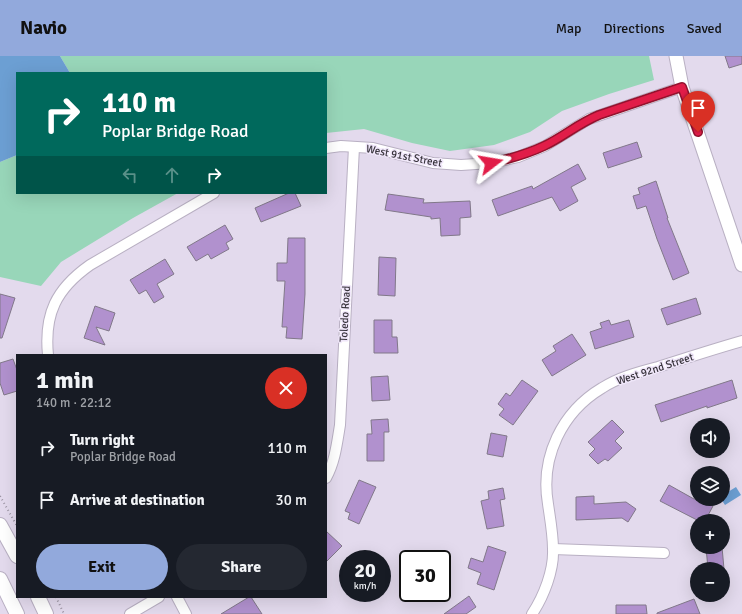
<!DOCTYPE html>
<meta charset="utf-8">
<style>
:root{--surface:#171b24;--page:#242831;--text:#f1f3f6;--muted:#9ea1a6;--accent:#92a9dc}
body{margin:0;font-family:Signika,sans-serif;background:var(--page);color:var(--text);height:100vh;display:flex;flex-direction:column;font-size:15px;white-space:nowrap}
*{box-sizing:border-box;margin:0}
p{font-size:13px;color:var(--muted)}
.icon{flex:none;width:22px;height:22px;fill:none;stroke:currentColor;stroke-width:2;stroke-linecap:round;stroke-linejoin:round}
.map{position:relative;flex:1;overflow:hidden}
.sheet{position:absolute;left:16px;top:298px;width:311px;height:244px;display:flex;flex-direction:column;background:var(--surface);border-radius:0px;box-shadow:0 4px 16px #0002}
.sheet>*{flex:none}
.hud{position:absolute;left:16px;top:16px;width:311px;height:122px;border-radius:0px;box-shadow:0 4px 16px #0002;background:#00695c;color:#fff;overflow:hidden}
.tools{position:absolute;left:690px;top:362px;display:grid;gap:8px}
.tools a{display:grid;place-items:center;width:40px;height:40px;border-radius:50%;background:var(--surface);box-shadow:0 4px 16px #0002;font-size:20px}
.speed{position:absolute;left:339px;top:494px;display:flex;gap:8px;font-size:20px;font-weight:700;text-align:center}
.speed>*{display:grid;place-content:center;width:52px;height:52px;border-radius:50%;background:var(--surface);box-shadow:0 4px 16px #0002;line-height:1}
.speed small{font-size:10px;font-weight:400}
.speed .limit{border:2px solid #111;border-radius:6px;background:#fff;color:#111}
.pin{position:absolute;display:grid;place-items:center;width:34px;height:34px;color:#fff;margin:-41px -17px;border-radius:50% 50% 50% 0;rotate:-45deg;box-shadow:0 0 4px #0007}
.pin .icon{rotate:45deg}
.me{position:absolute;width:44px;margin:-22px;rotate:76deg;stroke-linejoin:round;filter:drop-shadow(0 0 3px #0008)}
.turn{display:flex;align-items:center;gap:14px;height:84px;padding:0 20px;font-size:18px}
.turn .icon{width:52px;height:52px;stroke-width:2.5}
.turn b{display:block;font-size:28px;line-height:34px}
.lanes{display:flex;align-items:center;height:38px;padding:0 20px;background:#0003;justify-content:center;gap:20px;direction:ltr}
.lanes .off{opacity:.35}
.round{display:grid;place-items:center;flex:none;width:42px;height:42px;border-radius:21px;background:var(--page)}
.summary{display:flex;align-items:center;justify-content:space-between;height:68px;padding:0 20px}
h1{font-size:24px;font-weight:700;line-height:30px}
.primary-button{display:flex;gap:8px;margin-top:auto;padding:8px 20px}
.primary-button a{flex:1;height:46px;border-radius:24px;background:var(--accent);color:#111;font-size:16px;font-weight:700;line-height:46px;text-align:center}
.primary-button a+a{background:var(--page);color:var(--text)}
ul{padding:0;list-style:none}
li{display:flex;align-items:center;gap:12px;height:52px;padding:0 20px}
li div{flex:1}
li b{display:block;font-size:15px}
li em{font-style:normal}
header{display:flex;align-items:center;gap:24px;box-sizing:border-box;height:56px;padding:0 20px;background:var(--accent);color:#111}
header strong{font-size:19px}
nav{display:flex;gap:22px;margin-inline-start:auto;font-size:14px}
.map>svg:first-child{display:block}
.green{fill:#98d6b9}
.water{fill:#6c9fd3}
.building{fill:#b191ce;stroke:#817889}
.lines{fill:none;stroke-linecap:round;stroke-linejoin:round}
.minor-casing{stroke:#b9b0c3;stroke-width:12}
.tertiary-casing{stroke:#b9b0c3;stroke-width:15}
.secondary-casing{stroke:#b9b0c3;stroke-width:16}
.path{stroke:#97909e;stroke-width:2;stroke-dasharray:1 3;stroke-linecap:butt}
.minor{stroke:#fff;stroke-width:10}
.tertiary{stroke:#fff;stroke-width:13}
.secondary{stroke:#fff;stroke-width:14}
.route-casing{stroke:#92132f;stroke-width:10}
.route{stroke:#e11d48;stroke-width:7}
.labels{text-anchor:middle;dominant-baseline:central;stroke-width:3;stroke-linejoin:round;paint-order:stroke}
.street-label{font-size:11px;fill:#36323a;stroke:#f0e7fa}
</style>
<header>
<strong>Navio</strong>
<nav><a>Map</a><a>Directions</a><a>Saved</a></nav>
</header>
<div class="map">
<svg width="742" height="558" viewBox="0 0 742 558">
<rect width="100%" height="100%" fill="#e3daed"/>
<g class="green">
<polygon points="60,0 649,0 654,24 609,38 562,55 530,76 494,89 450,95 412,87 364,73 326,77 326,17 70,17"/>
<polygon points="17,99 17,137 178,137 133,162 61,206 41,230 0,221 0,106"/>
</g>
<g class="water">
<polygon points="0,0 60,0 70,17 17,17 17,99 0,106"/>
<polygon points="736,431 741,439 725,449 721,443 723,443 723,439"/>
</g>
<g class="building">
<polygon points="725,0 742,0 742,8 729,12"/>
<polygon points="637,86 642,101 608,112 603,97"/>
<polygon points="578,108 586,123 571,131 578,145 560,155 552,141 498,160 492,144 532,130 533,133"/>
<polygon points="656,125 668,162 667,162 689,217 673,224 657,183 646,150 637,153 633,140 640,138 638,132"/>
<polygon points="289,137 295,137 301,150 261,166 255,152"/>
<polygon points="388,138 424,143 423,147 470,145 471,161 460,162 460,179 441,180 440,162 431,163 431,161 385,154"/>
<polygon points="225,169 233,183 226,187 229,193 211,203 208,198 196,205 187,191"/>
<polygon points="288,182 305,182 305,238 302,283 286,282 287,271 282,271 285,225 277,225 277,207 287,207"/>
<polygon points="379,201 396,202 395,240 378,239"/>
<polygon points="165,203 174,218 157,228 164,241 154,247 146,234 139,238 130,224"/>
<polygon points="0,238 15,242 2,282 0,282"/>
<polygon points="696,242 701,258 667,269 661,253"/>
<polygon points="95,250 115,257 109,275 96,271 105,289 84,282"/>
<polygon points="374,264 392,264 392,281 397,281 398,297 374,297"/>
<polygon points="609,264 611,269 629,264 634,281 595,293 590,276 602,272 600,267"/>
<polygon points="572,278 586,299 552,320 542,304 556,295 553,290"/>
<polygon points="13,303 17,314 17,335 4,339 0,327 0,307"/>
<polygon points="388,320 390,344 372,345 371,321"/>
<polygon points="522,324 538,335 513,369 499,359 504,353 498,348 506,337 510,340"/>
<polygon points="732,324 737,342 707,352 707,350 661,366 655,349"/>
<polygon points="388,363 389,376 384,376 384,405 367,405 367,378 372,378 371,364"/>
<polygon points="612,364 624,376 615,385 622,392 608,405 605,403 598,408 589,399 595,393 588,386"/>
<polygon points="491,377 507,380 503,401 487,398"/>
<polygon points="359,424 376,431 359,468 348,463 350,457 345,455"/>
<polygon points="669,429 694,443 709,443 707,447 713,450 705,465 699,465 660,445"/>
<polygon points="503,432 505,443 500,444 504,470 487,473 481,445 489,443 488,435"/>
<polygon points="594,440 594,448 626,446 636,453 628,466 622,462 576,464 576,441"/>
<polygon points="326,475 342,490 326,506"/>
<polygon points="488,490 506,496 494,534 477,528 481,517 468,512 471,502 483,506"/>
<polygon points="706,491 722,491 724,513 708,513"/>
<polygon points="469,540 476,551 466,558 444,558"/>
<polygon points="249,541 251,541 262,558 221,558"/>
<polygon points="694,543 700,558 657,558 657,557"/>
<polygon points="616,549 646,549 647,558 616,558"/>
</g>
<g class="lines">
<g class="minor-casing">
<g id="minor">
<polyline points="326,92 341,90 373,92 433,107 461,109 491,107 518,101 545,90 589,63 682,31"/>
<path d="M48,299C44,258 56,233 90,209L214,137"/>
<path d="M326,422C335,406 337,387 340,369L354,91"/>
<polyline points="553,493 664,497"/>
<polyline points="177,541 186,558"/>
<polyline points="130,558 159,541"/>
<path d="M532,558C544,540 554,514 553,493C553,478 550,462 548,448C540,401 562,356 602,332C619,321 639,316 658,311C686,302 714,293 742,285"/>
</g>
</g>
<g class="tertiary-casing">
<polyline id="tertiary" points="676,0 682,31 742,209"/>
</g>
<g class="secondary-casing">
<g id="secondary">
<polyline points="0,469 17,500"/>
<polyline points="0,523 17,558"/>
<polyline points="38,541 46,558"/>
</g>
</g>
<g class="path">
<polyline points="0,440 17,470"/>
<polyline points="56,541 64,558"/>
</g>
<use href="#minor" class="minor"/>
<use href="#tertiary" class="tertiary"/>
<use href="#secondary" class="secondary"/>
</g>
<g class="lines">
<g class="route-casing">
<path id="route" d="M491,107C509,103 527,98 544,90C563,81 579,67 599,59L682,31L698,76"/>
</g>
<use href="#route" class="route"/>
</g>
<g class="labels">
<g class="street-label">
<text transform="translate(404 100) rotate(11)">West 91st Street</text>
<text transform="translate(345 258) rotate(-87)">Toledo Road</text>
<text transform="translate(655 313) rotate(-18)">West 92nd Street</text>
</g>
</g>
</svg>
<div class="tools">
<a><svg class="icon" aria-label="sound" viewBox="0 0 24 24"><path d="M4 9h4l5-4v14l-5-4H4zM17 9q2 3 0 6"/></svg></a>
<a><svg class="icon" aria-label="layers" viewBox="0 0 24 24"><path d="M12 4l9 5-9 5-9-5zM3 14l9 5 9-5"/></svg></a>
<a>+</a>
<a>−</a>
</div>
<div class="speed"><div>20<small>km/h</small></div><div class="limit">30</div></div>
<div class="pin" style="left:698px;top:76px;background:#d93025"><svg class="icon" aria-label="arrive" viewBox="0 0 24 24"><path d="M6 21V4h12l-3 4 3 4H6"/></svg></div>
<svg class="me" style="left:491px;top:107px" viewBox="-20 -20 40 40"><path d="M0-17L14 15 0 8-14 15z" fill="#e11d48" stroke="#fff" stroke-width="4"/></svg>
<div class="hud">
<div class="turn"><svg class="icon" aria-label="right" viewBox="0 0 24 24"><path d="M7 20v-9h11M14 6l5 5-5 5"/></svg><div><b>110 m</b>Poplar Bridge Road</div></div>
<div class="lanes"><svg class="icon off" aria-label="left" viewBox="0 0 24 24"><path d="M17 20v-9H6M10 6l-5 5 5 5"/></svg><svg class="icon off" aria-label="ahead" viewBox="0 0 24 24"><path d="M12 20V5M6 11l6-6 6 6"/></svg><svg class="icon" aria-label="right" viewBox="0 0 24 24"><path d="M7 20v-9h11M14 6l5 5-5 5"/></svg></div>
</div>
<section class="sheet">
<div class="summary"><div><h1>1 min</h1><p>140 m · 22:12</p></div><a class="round" style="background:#d93025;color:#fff"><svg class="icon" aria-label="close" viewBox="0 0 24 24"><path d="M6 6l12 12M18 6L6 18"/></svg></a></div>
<ul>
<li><svg class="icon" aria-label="right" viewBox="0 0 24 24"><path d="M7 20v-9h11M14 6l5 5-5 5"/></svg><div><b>Turn right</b><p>Poplar Bridge Road</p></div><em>110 m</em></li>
<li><svg class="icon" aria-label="arrive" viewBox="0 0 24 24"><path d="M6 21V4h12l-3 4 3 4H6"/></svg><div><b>Arrive at destination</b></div><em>30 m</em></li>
</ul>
<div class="primary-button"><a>Exit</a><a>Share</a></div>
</section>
</div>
